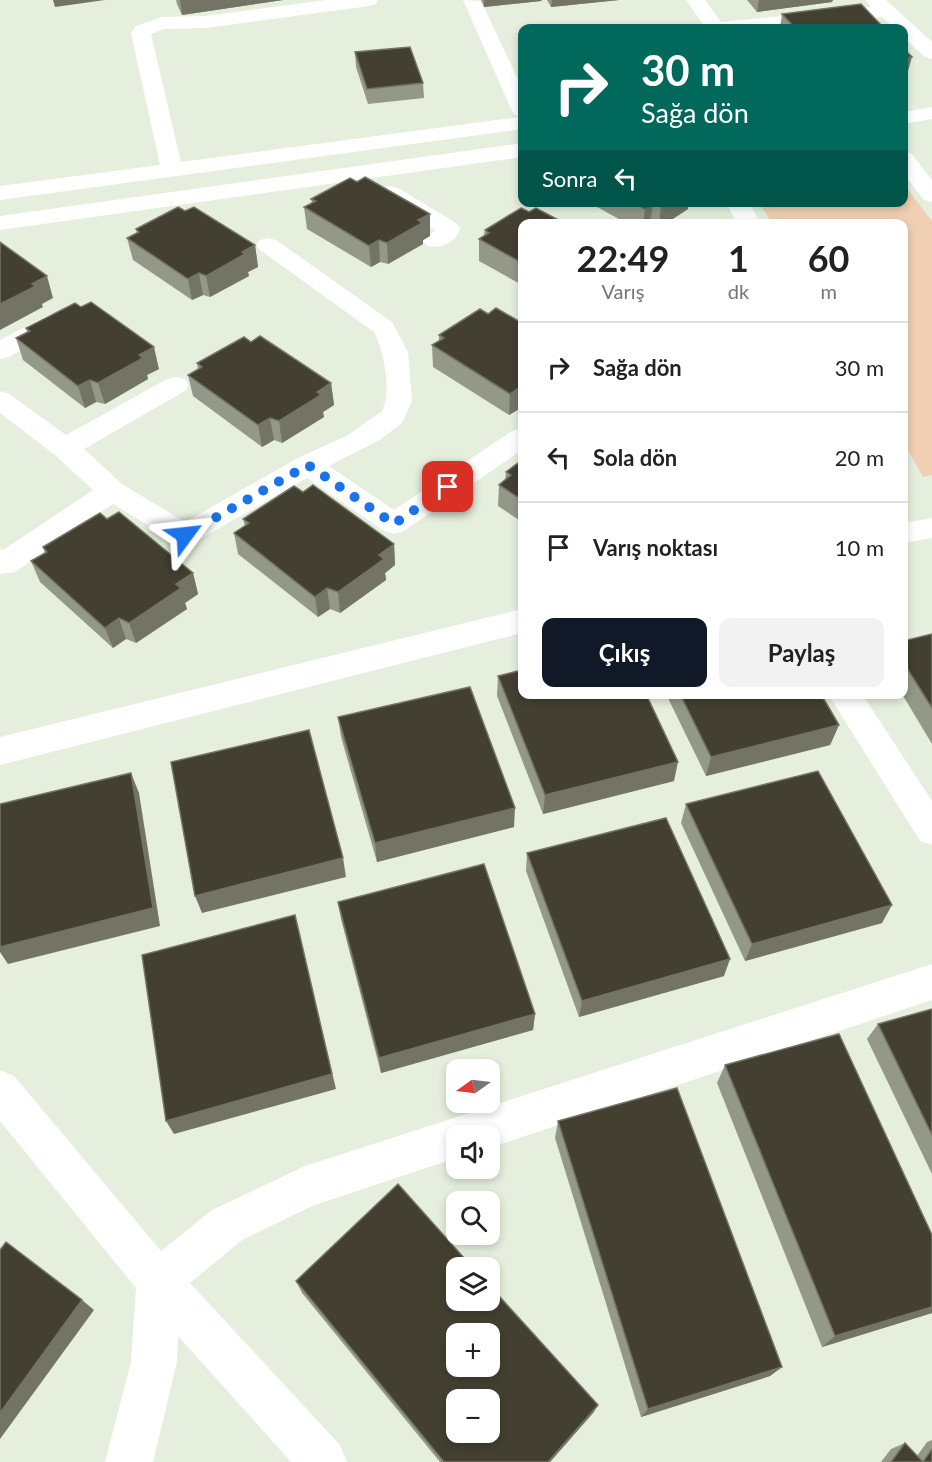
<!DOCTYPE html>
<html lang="tr">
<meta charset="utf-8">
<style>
:root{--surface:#fff;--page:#f2f2f2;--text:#222;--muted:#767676;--line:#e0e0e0;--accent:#111827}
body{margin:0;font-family:Lato,sans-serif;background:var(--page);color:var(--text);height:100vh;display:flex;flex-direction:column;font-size:22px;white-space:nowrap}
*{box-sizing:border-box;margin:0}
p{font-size:20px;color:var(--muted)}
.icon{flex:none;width:33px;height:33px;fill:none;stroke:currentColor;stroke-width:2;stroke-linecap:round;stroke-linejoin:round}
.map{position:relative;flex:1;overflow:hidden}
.drawer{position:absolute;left:518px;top:219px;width:390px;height:480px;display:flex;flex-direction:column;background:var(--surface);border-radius:12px;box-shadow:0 3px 9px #0003}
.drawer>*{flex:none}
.top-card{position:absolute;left:518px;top:24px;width:390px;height:183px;border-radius:12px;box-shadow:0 3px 9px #0003;background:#00695c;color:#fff;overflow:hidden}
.needle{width:39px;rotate:256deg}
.buttons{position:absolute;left:446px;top:1059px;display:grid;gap:12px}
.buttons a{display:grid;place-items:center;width:54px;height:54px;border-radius:12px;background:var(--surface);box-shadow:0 3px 9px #0003;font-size:30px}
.pin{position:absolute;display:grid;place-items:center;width:51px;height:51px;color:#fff;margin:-26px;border-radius:12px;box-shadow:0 3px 9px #0006}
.me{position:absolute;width:66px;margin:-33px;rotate:60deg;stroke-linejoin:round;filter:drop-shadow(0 0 4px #0008)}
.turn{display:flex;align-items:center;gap:21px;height:126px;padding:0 24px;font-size:27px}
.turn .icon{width:78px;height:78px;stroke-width:2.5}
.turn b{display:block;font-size:42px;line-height:51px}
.then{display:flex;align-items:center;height:57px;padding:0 24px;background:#0003;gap:12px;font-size:22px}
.eta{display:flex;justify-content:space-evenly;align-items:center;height:102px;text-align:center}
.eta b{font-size:36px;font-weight:700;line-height:42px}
.action{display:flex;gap:12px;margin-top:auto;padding:12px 24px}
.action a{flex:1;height:69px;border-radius:12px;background:var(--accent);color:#fff;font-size:24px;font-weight:700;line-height:69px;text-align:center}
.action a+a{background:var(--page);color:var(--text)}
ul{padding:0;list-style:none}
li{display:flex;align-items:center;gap:18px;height:90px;padding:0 24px;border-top:2px solid var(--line)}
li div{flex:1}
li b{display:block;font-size:22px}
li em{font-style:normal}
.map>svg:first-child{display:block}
.green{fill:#f0cfb2}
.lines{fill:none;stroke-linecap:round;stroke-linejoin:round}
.minor{fill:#fff;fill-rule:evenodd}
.wall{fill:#949888}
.shaded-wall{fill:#747466}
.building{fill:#434032;stroke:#747466;stroke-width:1.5;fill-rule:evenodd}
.route{stroke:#1a73e8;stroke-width:10;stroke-dasharray:0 18}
</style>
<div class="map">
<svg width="932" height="1462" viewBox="0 0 932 1462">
<rect width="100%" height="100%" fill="#e6efde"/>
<polygon class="green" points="903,183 932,221 932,475 923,477 903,442 903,224 772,223 759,203 903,202"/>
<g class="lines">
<g class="minor">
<polygon points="327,0 378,0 376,4 369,6 205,28 164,29 151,34 181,162 520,117 515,115 512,111 463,0 481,1 522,88 522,129 0,200 0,186 160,165 131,33 136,26 162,17 205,16"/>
<polygon points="686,0 705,0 721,22 871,7 866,0 886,0 932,42 932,59 925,57 903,37 903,28 894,28 882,17 768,28 706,28"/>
<polygon points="932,107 932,119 903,124 903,112"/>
<polygon points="522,143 522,157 0,230 0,216"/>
<polygon points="903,151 911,153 932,180 932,202 924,200 903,173"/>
<path d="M390,186L398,188L456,223L460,228C457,243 440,249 427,246L423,241L435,230L382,198L379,193L382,188Z"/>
<polygon points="726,202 749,202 760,224 737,224"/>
<path d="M268,238L276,240L392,322L408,352L412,401L402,423L381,439L329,466L394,510L512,431L522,428V450L404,531L394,534L384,531L307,478L195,542L185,545L175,542L113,504L15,572L0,574V549L3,550L93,490L55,455L0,413V391L9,394L66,435L167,379L176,377L185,379L189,385L185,391L84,449L122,484L185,522L298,458L348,435L382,411C392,391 384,351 374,332L260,250L256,245L260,240Z"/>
<polygon points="57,312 66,315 70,320 66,325 9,357 0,359 0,340 48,315"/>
<polygon points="932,518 932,538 903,543 903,523"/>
<polygon points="522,609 522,633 0,765 0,737"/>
<polygon points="828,694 862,694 932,801 932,845 920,841"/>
<polygon points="932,964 932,1000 489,1148 489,1136 456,1136 456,1158 312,1206 242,1240 190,1283 340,1445 347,1462 291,1462 178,1336 177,1362 153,1462 105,1462 131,1362 136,1288 0,1121 0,1070 14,1076 161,1251 212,1210 305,1166"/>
</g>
</g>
<g class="wall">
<polygon points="176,0 283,0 182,15 177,4"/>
<polygon points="481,0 542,0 541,1 484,7"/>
<polygon points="547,0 619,0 551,7"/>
<polygon points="747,0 833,0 832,2 757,12"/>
<polygon points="782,14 884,28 780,28"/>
<polygon points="355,52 423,83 424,98 368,104 356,67"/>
<polygon points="311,199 430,236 423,240 423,244 388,264 380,262 371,267 307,229 304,207 312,203"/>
<polygon points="588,202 690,202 688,204 688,209 665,224 628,224"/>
<polygon points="185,211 255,245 258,267 248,272 249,276 210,297 203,295 192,300 133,260 127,238 137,233 136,229"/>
<polygon points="529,212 522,224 522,285 479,261 479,239 484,235 485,230"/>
<polygon points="488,314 522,323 522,410 519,409 509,415 433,367 432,345 439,341 439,335"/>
<polygon points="26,328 159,369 147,375 148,379 105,404 96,402 85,408 23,360 16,338 27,332"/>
<polygon points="251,342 331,383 334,405 323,412 324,417 282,443 274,440 262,447 193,396 188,375 198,369 197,363"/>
<polygon points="522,460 522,522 498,506 499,485 505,480 506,472"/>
<polygon points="303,492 394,544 395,565 385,573 386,580 340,613 330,609 318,617 238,554 234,533 245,526 243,519"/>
<polygon points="107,519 193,573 198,594 185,603 187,609 136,643 126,639 113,648 40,582 31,561 45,553 43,547"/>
<polygon points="932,634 932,744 902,694 903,694 903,641"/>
<polygon points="498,676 674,781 543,814 497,696"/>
<polygon points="666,694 821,694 839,725 830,745 706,776"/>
<polygon points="338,717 514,827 377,862 341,737"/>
<polygon points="686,804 882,923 745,961 681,823"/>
<polygon points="527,853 724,976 579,1017 526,871"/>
<polygon points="338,902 535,1014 533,1030 381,1073 341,919"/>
<polygon points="932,1009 932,1174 867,1039 878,1024"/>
<polygon points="725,1065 932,1313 822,1347 717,1083"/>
<polygon points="558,1121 782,1367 770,1376 641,1417 555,1138"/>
<polygon points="296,1281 598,1405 593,1413 550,1462 440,1462 302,1293"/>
<polygon points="932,1440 932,1462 881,1462 891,1449 905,1443 917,1456 927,1442"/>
</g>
<g class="shaded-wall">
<polygon points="53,0 105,0 55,7"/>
<polygon points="180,0 283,0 182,15"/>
<polygon points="484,0 542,0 541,1 484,7"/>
<polygon points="552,0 619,0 551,7"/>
<polygon points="759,0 833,0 832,2 757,12"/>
<polygon points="912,57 906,78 903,78 903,58"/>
<polygon points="667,202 690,202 688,204 688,209 665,224 659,224 661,206"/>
<polygon points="653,204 650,224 643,224 645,209"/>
<polygon points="430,214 430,236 423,240 423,244 388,264 387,243 418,220"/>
<polygon points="379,240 380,262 371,267 369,246"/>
<polygon points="255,245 258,267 248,272 249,276 210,297 206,276 242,252"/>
<polygon points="199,273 203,295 192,300 188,279"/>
<polygon points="47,276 53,298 42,304 43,307 0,330 0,304 32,284"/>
<polygon points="154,347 159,369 147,375 148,379 105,404 98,383 139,355"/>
<polygon points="90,380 96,402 85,408 78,386"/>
<polygon points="331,383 334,405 323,412 324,417 282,443 279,421 317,392"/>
<polygon points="520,387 519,409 509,415 510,394"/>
<polygon points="270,418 274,440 262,447 258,425"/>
<polygon points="394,544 395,565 385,573 386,580 340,613 338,592 379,555"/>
<polygon points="193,573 198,594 185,603 187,609 136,643 129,623 176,584"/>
<polygon points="327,588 330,609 318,617 315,597"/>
<polygon points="119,618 126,639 113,648 105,628"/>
<polygon points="839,725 830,745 706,776 711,757"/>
<polygon points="678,762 674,781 543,814 545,795"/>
<polygon points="131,773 139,793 160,926 8,964 0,952 0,947"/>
<polygon points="515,808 514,827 377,862 375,843"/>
<polygon points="343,858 346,877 202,913 195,896"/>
<polygon points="892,905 882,923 745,961 752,944"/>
<polygon points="299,933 336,1089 174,1134 166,1121"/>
<polygon points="730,959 724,976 579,1017 582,1001"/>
<polygon points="535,1014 533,1030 381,1073 379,1058"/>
<polygon points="82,1300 94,1310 0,1439 0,1413"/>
<polygon points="932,1307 932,1313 822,1347 835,1336"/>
<polygon points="782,1367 770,1376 641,1417 648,1409"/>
<polygon points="598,1405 593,1413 550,1462 548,1462"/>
</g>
<g class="building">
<polygon points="861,4 884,28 795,28 782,14"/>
<polygon points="410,47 423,83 367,89 355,52"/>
<polygon points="903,48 912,57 903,58"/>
<polygon points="365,177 430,214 418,220 422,223 387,243 379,240 369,246 304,207 316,201 311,199 350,178 357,182"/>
<polygon points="632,202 667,202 661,206 653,204 645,209"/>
<polygon points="178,207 185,211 194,207 255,245 242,252 245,254 206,276 199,273 188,279 127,238 139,232 136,229"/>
<polygon points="521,208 529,212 536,208 566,224 522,224 522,263 479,239 489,233 485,230"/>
<polygon points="0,242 47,276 32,284 36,286 0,304"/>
<polygon points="91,302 154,347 139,355 143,358 98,383 90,380 78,386 16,338 30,331 26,328 75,303 81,307"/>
<polygon points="496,308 522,323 522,388 520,387 510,394 432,345 444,338 439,335 480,309 488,314"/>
<polygon points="260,336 331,383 317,392 321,395 279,421 270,418 258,425 188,375 202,367 197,363 244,337 251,342"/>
<polygon points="522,460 522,500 499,485 511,475 506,472"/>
<polygon points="313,485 394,544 379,555 384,559 338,592 327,588 315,597 234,533 249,523 243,519 294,486 303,492"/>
<polygon points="119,512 193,573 176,584 181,588 129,623 119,618 105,628 31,561 47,552 43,547 100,513 107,519"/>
<polygon points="932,634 932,708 903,662 903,641"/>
<polygon points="522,670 522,694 646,694 678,762 545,795 498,676"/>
<polygon points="470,687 515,808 375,843 338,717"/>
<polygon points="680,694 821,694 839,725 711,757"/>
<polygon points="309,730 343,858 195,896 171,762"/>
<polygon points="818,771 892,905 752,944 686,804"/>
<polygon points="131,773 153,908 0,947 0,804"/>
<polygon points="666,818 730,959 582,1001 527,853"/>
<polygon points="484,864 535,1014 379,1058 338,902"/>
<polygon points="295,915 332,1074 166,1121 142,955"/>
<polygon points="932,1009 932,1135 878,1024"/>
<polygon points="839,1034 932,1235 932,1307 835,1336 725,1065"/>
<polygon points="677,1088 782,1367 648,1409 558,1121"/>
<path d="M398,1184L473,1268H456V1300H489V1285L598,1405L548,1462H444L296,1281ZM456,1334H489V1366H456ZM456,1400H489V1432H456Z"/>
<polygon points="6,1242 82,1300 0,1413 0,1250"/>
<polygon points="905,1443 923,1462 891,1462"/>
<polygon points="932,1449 932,1462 923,1462"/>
</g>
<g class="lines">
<polyline class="route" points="185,535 308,465 394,524 448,487"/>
</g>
</svg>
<div class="buttons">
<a><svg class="needle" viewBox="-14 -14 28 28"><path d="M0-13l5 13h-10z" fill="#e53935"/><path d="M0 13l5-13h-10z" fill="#767676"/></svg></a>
<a><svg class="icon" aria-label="sound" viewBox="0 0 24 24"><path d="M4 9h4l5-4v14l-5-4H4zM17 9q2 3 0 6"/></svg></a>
<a><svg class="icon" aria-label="search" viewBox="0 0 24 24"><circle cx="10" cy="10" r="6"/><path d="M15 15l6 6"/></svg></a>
<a><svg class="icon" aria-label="layers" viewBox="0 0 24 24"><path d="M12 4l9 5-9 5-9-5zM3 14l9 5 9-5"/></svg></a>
<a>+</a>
<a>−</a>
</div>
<div class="pin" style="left:448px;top:487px;background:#d93025"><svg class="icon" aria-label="arrive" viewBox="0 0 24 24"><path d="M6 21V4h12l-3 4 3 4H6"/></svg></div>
<svg class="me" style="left:185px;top:535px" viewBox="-20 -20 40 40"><path d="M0-17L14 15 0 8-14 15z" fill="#1a73e8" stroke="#fff" stroke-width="4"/></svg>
<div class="top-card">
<div class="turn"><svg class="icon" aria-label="right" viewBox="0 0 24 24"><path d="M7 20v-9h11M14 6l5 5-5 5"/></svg><div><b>30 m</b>Sağa dön</div></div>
<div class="then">Sonra<svg class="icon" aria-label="left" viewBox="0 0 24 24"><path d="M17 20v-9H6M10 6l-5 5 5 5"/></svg></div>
</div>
<section class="drawer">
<div class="eta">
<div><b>22:49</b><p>Varış</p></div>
<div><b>1</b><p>dk</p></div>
<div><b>60</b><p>m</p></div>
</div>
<ul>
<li><svg class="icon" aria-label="right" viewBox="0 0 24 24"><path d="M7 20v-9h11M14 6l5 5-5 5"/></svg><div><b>Sağa dön</b></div><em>30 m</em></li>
<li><svg class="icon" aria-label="left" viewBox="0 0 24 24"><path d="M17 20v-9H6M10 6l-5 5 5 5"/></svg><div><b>Sola dön</b></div><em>20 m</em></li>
<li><svg class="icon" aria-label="arrive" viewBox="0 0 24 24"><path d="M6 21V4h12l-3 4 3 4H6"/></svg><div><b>Varış noktası</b></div><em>10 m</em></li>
</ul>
<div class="action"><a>Çıkış</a><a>Paylaş</a></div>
</section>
</div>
